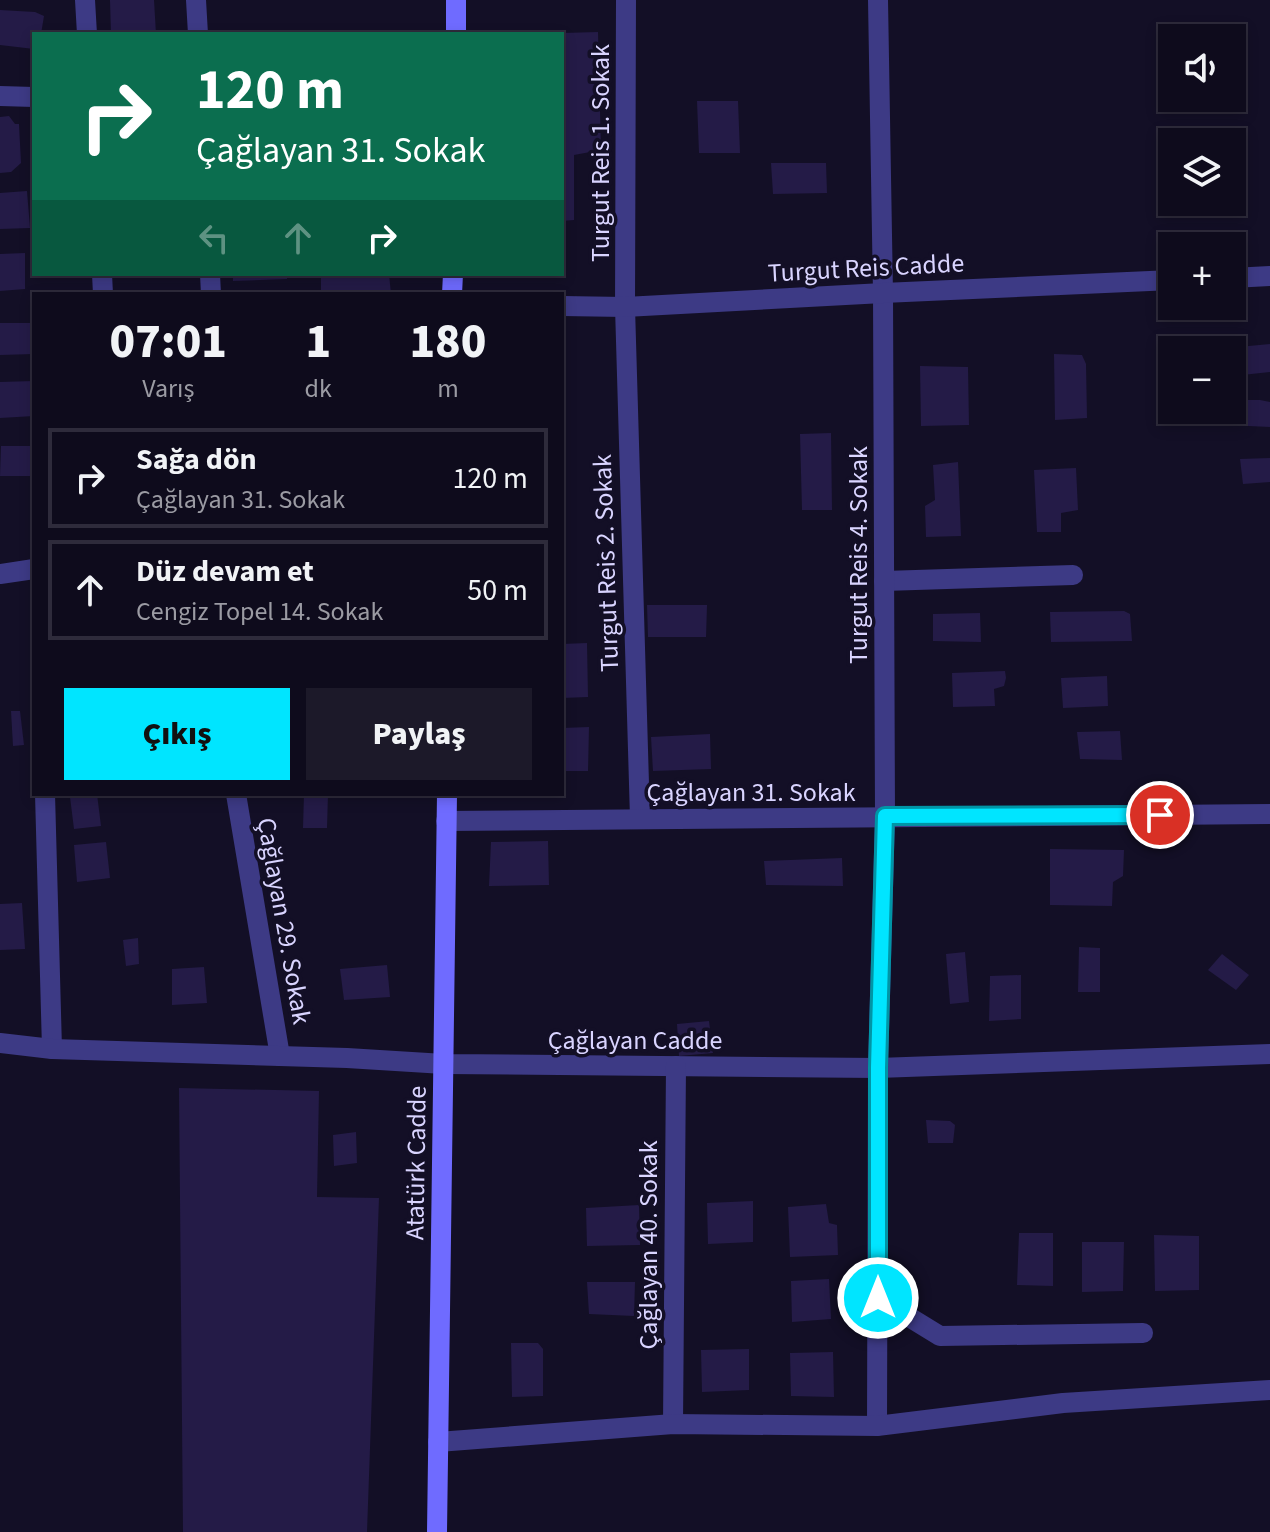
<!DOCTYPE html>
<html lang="tr">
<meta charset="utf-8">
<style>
:root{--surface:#0e0b1c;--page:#1c1929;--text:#f1f3f6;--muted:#9b9ba3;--line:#2e2b3b;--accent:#00e5ff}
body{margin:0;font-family:"Source Sans 3",sans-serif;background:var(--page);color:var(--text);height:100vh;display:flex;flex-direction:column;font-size:30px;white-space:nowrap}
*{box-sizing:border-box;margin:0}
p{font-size:26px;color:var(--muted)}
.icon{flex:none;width:44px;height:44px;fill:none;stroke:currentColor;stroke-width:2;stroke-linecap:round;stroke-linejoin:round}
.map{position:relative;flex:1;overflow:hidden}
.side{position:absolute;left:32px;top:292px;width:532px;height:504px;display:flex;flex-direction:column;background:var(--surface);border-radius:0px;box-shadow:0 4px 12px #0003,0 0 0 2px var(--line)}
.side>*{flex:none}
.top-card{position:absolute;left:32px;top:32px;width:532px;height:244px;border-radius:0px;box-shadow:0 4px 12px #0003,0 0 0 2px var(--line);background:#0b6e4f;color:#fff;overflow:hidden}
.buttons{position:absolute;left:1158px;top:24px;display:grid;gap:16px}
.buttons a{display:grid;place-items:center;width:88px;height:88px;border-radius:0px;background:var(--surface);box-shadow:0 4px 12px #0003,0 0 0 2px var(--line);font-size:40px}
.pin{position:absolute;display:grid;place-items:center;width:68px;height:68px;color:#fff;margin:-34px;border:4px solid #fff;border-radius:50%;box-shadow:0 2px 8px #0007}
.me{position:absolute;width:88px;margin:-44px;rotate:0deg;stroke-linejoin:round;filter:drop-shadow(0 0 6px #0008)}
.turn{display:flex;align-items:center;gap:28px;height:168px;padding:0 32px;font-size:36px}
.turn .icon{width:104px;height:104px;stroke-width:2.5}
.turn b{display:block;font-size:56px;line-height:68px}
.lanes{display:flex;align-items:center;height:76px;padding:0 32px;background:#0003;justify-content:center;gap:40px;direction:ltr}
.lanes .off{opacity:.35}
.eta{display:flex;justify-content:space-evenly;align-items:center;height:136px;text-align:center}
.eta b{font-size:48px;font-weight:800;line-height:56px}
.action{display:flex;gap:16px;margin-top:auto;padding:16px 32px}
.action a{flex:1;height:92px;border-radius:0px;background:var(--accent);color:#111;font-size:32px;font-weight:800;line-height:92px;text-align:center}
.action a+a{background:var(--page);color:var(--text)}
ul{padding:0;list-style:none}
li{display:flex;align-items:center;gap:24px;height:100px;margin:0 16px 12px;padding:0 16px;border:4px solid var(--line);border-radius:0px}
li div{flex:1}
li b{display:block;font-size:30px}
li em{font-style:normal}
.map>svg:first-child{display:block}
.building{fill:#241b47}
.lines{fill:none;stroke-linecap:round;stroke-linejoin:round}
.minor{stroke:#3d3a85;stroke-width:20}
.tertiary{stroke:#3d3a85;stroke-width:20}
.secondary{stroke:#6f6bff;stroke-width:20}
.route-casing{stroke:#0095a6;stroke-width:20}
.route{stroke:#00e5ff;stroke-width:14}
.labels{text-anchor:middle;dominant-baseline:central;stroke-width:7;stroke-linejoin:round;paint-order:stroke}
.street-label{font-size:26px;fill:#d9d4ff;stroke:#130f26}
</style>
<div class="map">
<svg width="1270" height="1532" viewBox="0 0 1270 1532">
<rect width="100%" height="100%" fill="#130f26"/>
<g class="building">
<polygon points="110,0 154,0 156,34 111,34"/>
<polygon points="0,10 35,12 44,16 41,34 34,34 34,49 0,45"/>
<polygon points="598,32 601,150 574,155 574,220 562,221 562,33"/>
<polygon points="697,101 738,101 740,153 699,153"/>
<polygon points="9,116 15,124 19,124 21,163 11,172 0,173 0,117"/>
<polygon points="771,163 826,163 827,193 773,194"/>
<polygon points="27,191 30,228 0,229 0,193"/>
<polygon points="25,253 25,289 0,291 0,254"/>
<polygon points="233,274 287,274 287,279 233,281"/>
<polygon points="321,274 389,274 391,294 321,294"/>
<polygon points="0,323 34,323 34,354 0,355"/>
<polygon points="1270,344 1270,372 1242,375 1238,347"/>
<polygon points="1054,354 1082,355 1086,364 1087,418 1055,420"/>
<polygon points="920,366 968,367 969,425 921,426"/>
<polygon points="34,381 34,416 0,418 0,382"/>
<polygon points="1172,385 1172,410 1199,410 1199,416 1167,416 1165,386"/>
<polygon points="1232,400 1260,400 1270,402 1270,427 1227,425 1226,410 1232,410"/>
<polygon points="831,433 832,510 802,510 800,434"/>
<polygon points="1,446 34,446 34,476 0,476"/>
<polygon points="1270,458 1270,482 1243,484 1240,459"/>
<polygon points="958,462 961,536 926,537 925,506 935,500 933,465"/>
<polygon points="1076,468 1078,510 1061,513 1061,532 1037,532 1034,470"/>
<polygon points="647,605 707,605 706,637 648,637"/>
<polygon points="1124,611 1130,614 1132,641 1051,642 1050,612"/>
<polygon points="980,613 981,642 933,641 933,614"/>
<polygon points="587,643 588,697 562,698 562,644"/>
<polygon points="1005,671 1006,678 1004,686 994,689 995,706 953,707 952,673"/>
<polygon points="1107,676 1108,706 1063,708 1061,678"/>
<polygon points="11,711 20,711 24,745 13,746"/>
<polygon points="589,727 588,771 562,771 562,728"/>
<polygon points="1120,731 1122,760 1080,759 1077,732"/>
<polygon points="710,734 711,769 653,771 651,737"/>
<polygon points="97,794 101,826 74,829 70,797"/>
<polygon points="304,794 328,794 327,828 303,828"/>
<polygon points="548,841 549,885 489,886 491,842"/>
<polygon points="106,842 110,878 77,882 74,845"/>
<polygon points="1050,849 1124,850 1123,876 1113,882 1112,906 1050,905"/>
<polygon points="842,858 843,886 766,885 764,861"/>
<polygon points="22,903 25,949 0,950 0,904"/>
<polygon points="138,938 139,964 126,966 123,940"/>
<polygon points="1079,947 1100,948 1100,992 1078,992"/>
<polygon points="965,952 969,1002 950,1004 946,954"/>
<polygon points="1222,954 1249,975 1236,990 1208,970"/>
<polygon points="387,965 390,997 344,1000 340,969"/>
<polygon points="204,967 207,1003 172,1005 172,969"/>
<polygon points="1021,975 1021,1019 989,1021 990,976"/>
<polygon points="709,1021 713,1053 679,1056 677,1024"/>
<polygon points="179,1088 319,1091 317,1197 379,1198 367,1532 183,1532"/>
<polygon points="926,1120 950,1121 955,1125 953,1143 928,1143"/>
<polygon points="356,1132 357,1163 334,1166 333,1135"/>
<polygon points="753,1201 753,1242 708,1244 707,1203"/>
<polygon points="826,1204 829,1223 837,1225 838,1255 790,1257 788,1207"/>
<polygon points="639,1205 640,1245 587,1246 586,1208"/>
<polygon points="1019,1233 1053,1233 1053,1286 1017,1285"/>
<polygon points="1154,1235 1199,1236 1199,1290 1155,1291"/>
<polygon points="1082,1242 1124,1242 1123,1291 1082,1292"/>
<polygon points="829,1279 831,1319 792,1322 791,1281"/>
<polygon points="587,1282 635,1282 634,1316 589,1314"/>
<polygon points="511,1343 538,1343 543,1349 543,1396 512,1397"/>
<polygon points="749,1349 749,1390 702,1392 701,1350"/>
<polygon points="833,1352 834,1397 791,1396 790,1353"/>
</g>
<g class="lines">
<g class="minor">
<polyline points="85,0 87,34"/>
<polyline points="196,0 198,34"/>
<polyline points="626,0 625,307 640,818"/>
<polyline points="0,96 34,97"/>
<polyline points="102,274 103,294"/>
<polyline points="210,274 211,294"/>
<polyline points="0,574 34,569"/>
<polyline points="884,581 1073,575"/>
<polyline points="45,794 52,1049"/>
<polyline points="236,794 280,1056"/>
<polyline points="446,821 1270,814"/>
<polyline points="0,1043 52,1049 347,1058 444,1064 878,1068 1270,1054"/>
<polyline points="878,1298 940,1336 1143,1333"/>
<polyline points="673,1424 676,1066"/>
<polyline points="877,1426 878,1068 885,816 883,293 878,0"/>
<polyline points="438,1442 673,1424 877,1426 1063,1403 1270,1390"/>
</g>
<g class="tertiary">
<polyline points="1232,278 1270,276"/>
<polyline points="562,306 625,307 883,293 1172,280"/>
</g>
<g class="secondary">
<polyline points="456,34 456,0"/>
<polyline points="452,294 453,274"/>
<polyline points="437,1532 447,794"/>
</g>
</g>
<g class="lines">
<g class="route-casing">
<polyline id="route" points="878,1298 878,1068 885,816 1160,815"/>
</g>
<use href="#route" class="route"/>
</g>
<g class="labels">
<g class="street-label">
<text transform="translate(600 153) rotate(-90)">Turgut Reis 1. Sokak</text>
<text transform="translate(866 268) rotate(-3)">Turgut Reis Cadde</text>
<text transform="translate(858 555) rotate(-90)">Turgut Reis 4. Sokak</text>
<text transform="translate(606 563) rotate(-92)">Turgut Reis 2. Sokak</text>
<text x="751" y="792">Çağlayan 31. Sokak</text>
<text transform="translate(284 921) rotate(80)">Çağlayan 29. Sokak</text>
<text x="635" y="1040">Çağlayan Cadde</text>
<text transform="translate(416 1163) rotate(-89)">Atatürk Cadde</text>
<text transform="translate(648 1245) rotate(-90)">Çağlayan 40. Sokak</text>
</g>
</g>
</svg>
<div class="buttons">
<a><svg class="icon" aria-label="sound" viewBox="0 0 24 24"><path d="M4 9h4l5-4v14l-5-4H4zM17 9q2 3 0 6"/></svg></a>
<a><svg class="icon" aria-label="layers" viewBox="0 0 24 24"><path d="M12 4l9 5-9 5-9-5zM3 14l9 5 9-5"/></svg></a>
<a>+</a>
<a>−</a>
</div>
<div class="pin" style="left:1160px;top:815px;background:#d93025"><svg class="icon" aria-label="arrive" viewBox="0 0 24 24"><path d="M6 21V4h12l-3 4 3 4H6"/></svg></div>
<svg class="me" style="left:878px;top:1298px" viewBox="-20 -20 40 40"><circle r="17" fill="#00e5ff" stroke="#fff" stroke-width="3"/><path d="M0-11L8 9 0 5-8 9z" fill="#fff"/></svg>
<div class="top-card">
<div class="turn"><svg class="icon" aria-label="right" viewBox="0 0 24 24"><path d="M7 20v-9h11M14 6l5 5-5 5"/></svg><div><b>120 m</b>Çağlayan 31. Sokak</div></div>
<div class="lanes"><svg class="icon off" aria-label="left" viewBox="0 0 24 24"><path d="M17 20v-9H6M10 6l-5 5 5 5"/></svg><svg class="icon off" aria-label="ahead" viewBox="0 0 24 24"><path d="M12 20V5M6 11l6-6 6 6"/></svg><svg class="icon" aria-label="right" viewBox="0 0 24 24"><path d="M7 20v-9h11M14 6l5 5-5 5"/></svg></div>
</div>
<section class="side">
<div class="eta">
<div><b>07:01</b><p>Varış</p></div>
<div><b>1</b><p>dk</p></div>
<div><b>180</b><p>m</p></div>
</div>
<ul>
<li><svg class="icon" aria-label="right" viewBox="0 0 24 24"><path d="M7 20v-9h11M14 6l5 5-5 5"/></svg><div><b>Sağa dön</b><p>Çağlayan 31. Sokak</p></div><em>120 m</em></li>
<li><svg class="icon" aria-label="ahead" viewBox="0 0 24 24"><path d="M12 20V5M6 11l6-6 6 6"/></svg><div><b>Düz devam et</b><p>Cengiz Topel 14. Sokak</p></div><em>50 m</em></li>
</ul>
<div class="action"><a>Çıkış</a><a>Paylaş</a></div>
</section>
</div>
